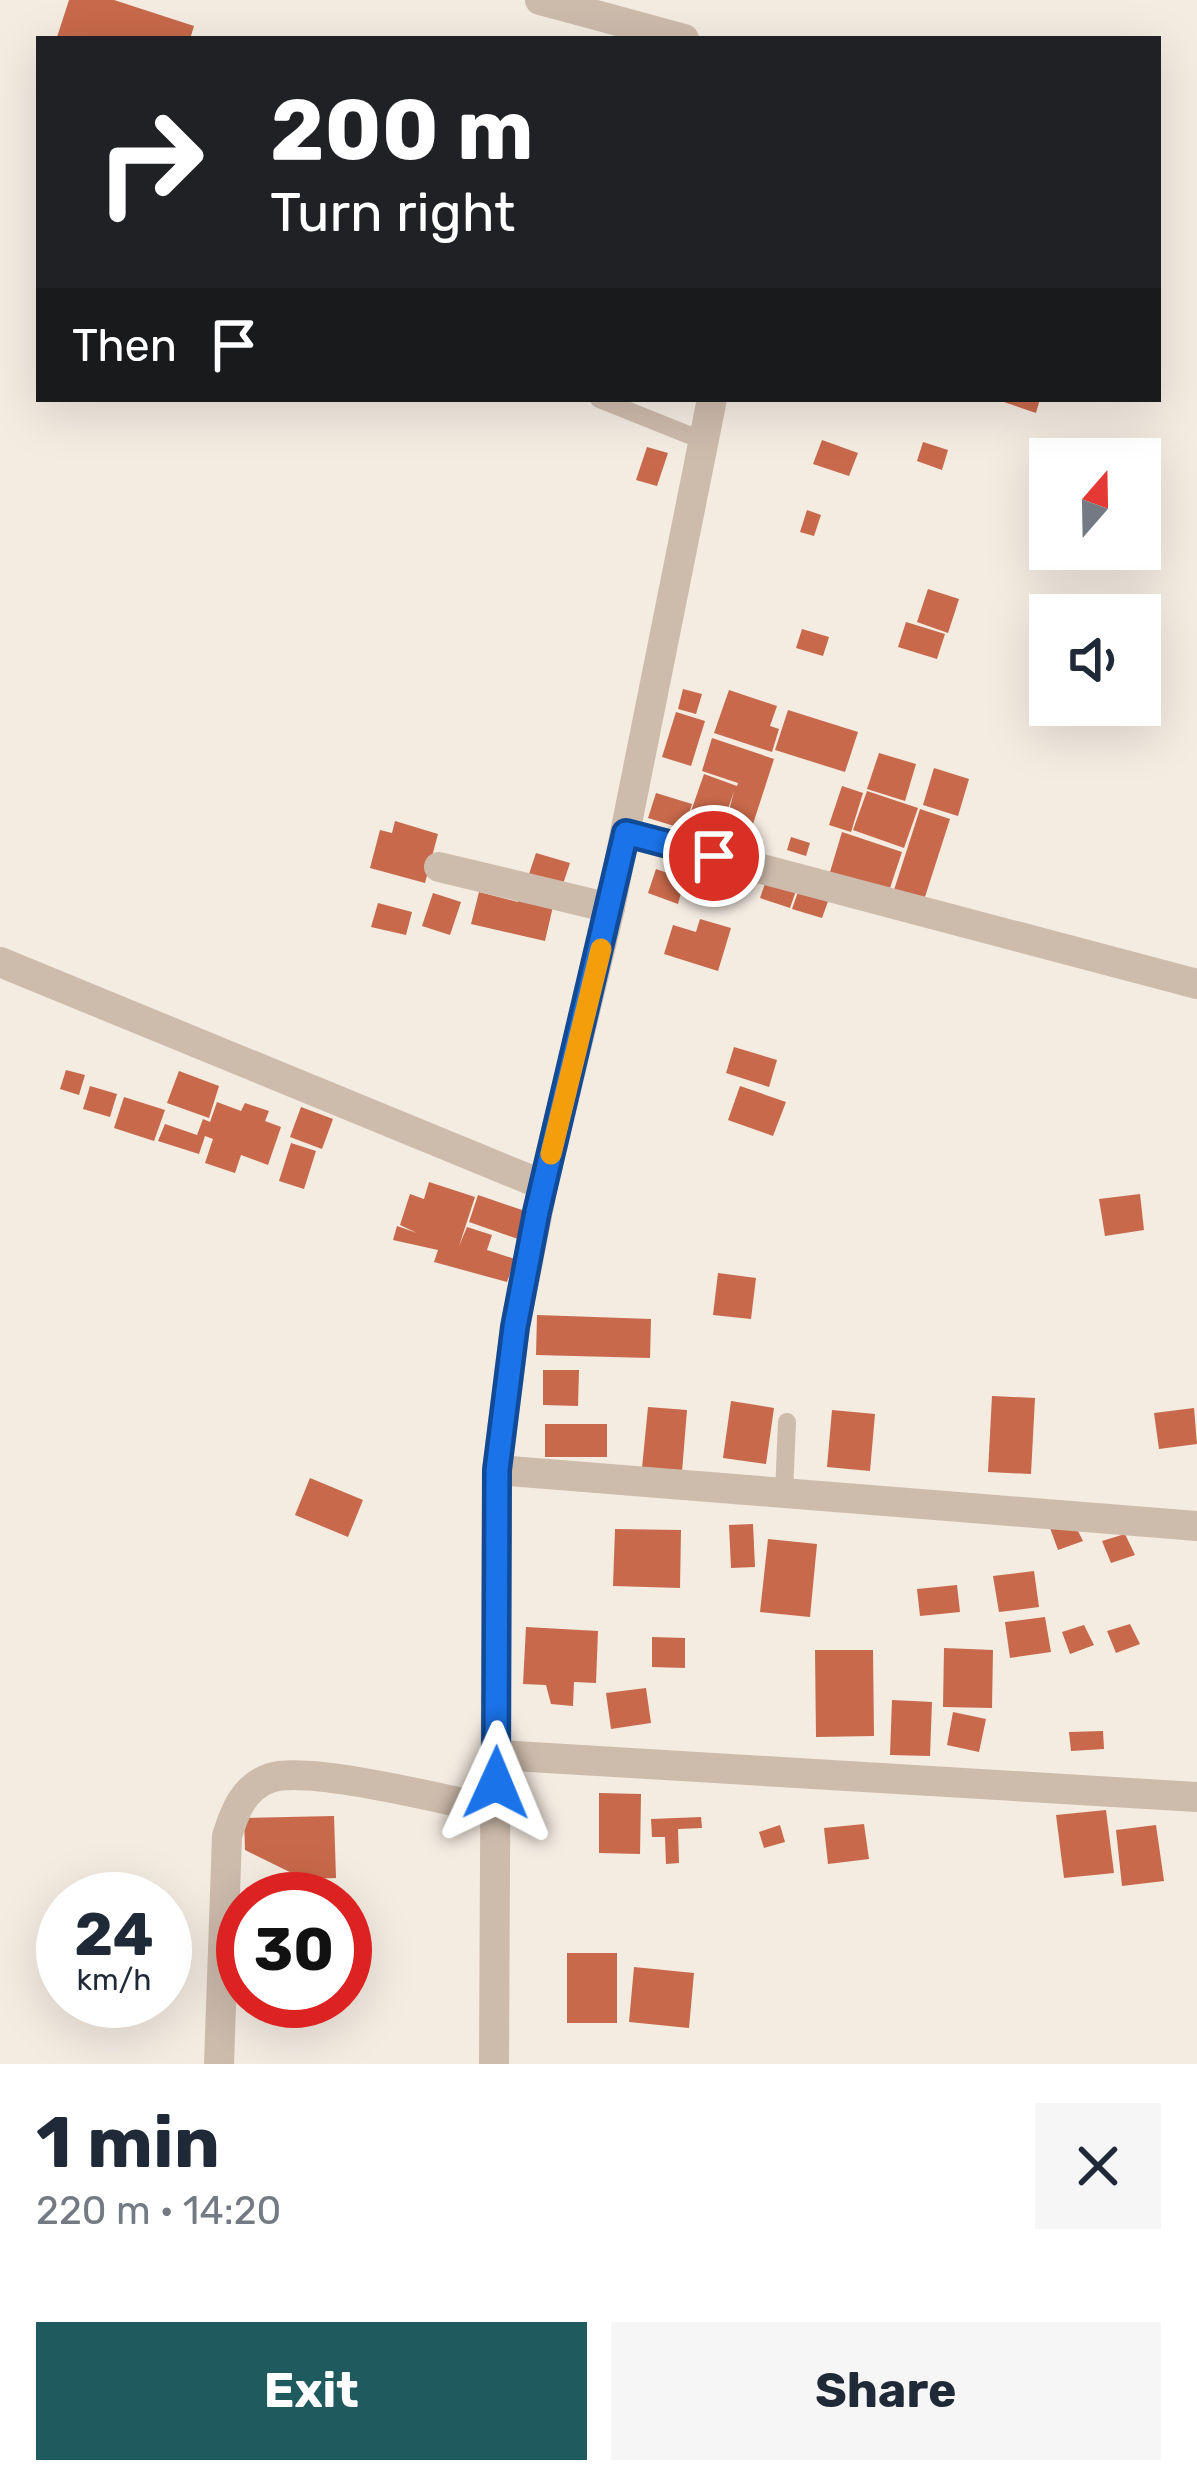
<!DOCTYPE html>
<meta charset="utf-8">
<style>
:root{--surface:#fff;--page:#f6f6f7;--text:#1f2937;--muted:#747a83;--accent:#1f5a5e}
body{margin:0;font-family:Rubik,sans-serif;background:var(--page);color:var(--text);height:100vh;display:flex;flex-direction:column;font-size:45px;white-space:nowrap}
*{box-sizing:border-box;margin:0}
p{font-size:39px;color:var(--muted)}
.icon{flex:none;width:66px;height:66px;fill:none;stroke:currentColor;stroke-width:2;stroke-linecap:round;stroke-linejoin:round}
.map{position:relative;height:2064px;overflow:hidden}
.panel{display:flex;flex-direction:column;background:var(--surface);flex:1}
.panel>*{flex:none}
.hud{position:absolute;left:36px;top:36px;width:1125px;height:366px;border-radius:0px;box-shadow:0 12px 48px #0002;background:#202124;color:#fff;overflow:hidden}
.needle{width:78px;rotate:20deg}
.tools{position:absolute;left:1029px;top:438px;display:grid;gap:24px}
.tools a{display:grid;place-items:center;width:132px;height:132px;border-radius:0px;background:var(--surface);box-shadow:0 12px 48px #0002;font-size:60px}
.speed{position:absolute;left:36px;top:1872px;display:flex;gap:24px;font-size:60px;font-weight:700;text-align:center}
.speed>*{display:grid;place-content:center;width:156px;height:156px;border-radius:50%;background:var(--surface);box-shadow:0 12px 48px #0002;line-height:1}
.speed small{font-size:30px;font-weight:400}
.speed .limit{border:18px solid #d22;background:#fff;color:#111}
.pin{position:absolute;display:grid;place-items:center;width:102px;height:102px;color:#fff;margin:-51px;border:6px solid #fff;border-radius:50%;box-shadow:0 3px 12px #0007}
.me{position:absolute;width:132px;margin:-66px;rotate:1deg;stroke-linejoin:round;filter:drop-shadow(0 0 9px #0008)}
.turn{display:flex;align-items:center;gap:42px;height:252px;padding:0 36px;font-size:54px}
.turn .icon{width:156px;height:156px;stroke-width:2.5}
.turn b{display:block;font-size:84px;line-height:102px}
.then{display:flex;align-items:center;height:114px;padding:0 36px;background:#0003;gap:24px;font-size:45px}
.round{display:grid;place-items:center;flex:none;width:126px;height:126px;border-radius:0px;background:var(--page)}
.overview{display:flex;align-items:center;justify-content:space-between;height:204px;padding:0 36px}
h1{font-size:72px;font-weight:700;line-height:90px}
.button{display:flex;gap:24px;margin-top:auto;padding:24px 36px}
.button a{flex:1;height:138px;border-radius:0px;background:var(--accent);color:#fff;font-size:48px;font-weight:700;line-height:138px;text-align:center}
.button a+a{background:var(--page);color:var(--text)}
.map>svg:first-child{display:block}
.building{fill:#c8694b}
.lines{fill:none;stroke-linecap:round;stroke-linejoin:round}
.service{stroke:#cdbbac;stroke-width:18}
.minor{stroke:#cdbbac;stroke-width:30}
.route-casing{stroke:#114b97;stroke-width:30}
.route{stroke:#1a73e8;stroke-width:21}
.slow{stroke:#f59e0b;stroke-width:21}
</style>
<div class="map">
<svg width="1197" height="2064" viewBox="0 0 1197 2064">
<rect width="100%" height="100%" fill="#f4ebe1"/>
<g class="building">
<polygon points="69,0 114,0 194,26 190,39 63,39 57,37"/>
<polygon points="995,399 1040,399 1036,413"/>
<polygon points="822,440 858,453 849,476 813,464"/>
<polygon points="923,442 948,450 942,470 917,461"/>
<polygon points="647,447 668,453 657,486 636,480"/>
<polygon points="807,510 821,515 814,536 800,532"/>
<polygon points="928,589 959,599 948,633 917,622"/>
<polygon points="906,622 945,634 937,659 898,647"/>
<polygon points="802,629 829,637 823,656 796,648"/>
<polygon points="683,689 702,694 696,714 678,709"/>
<polygon points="729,690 777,706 770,726 779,729 772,752 714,733"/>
<polygon points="788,710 858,732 845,772 775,750"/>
<polygon points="676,712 705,721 691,766 662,757"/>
<polygon points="712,738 774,759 753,824 728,815 734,791 722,827 689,817 704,774 737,786 738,783 702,771"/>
<polygon points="879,753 916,764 905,801 867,789"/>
<polygon points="934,768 969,779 958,816 923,805"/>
<polygon points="842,786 863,793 851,832 829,825"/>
<polygon points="867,791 918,808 904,848 853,830"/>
<polygon points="656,793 692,804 684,829 648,818"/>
<polygon points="920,809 950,819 924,900 894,890"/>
<polygon points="395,821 438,834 425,883 370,868 380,830 392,833"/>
<polygon points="736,824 751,829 746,845 731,840"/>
<polygon points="842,832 902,852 889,891 830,872"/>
<polygon points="791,837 810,843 806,856 787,850"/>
<polygon points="536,853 570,863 561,890 527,880"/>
<polygon points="656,869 685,879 678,904 648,893"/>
<polygon points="768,875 798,885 790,908 760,898"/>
<polygon points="800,886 830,896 822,918 792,909"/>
<polygon points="479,892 518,902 520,894 554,902 545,941 471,924"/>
<polygon points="433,893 461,902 450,935 422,926"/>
<polygon points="378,903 412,912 406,935 371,927"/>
<polygon points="700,919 731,928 718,971 664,954 673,925 696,932"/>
<polygon points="734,1047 777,1060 769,1087 726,1073"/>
<polygon points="66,1070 85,1075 79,1095 60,1089"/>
<polygon points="179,1071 219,1086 209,1118 167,1103"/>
<polygon points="90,1086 117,1094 110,1117 83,1109"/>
<polygon points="740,1086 786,1102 773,1136 728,1120"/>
<polygon points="124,1097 165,1110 154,1141 114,1128"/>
<polygon points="217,1102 241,1111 245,1103 269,1111 265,1121 281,1127 268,1165 241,1155 235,1173 205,1163 213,1139 205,1136 199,1154 158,1141 165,1124 197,1135 203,1119 210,1122"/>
<polygon points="301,1107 333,1119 322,1149 290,1137"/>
<polygon points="291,1143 316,1151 304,1189 279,1181"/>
<polygon points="429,1182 475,1197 459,1246 467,1227 492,1235 487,1250 515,1259 507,1282 434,1262 438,1250 393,1240 397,1226 417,1233 400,1225 410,1194 424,1199"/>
<polygon points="1140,1194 1144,1230 1105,1236 1099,1199"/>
<polygon points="478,1195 528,1212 518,1239 469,1222"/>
<polygon points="718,1273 756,1278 751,1319 713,1315"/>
<polygon points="537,1315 651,1319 650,1358 536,1355"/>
<polygon points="543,1370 579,1370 578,1406 543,1405"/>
<polygon points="992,1396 1035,1398 1031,1474 988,1472"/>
<polygon points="731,1401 774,1408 766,1464 723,1458"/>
<polygon points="648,1407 687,1410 682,1472 642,1468"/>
<polygon points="1194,1408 1197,1444 1159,1449 1154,1413"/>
<polygon points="832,1410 875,1414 870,1471 827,1467"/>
<rect x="545" y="1424" width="62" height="33"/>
<polygon points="310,1478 363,1500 348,1537 295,1515"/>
<polygon points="1073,1521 1083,1541 1058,1550 1050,1528"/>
<polygon points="753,1524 755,1567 731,1568 729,1525"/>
<polygon points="615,1529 681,1530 680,1588 613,1586"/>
<polygon points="1125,1534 1135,1555 1111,1563 1102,1541"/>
<polygon points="768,1539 817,1544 810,1617 760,1612"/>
<polygon points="1034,1571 1039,1607 999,1612 993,1576"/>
<polygon points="957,1585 960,1612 920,1616 917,1589"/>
<polygon points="1045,1617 1051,1652 1010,1658 1005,1622"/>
<polygon points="1130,1624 1140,1644 1116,1653 1107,1631"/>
<polygon points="1084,1625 1094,1645 1070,1654 1062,1632"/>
<polygon points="526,1627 598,1631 596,1683 574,1682 573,1706 551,1704 546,1685 523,1684"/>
<polygon points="652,1637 685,1638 685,1668 652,1667"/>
<polygon points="944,1648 993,1650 992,1708 943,1707"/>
<polygon points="815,1650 873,1650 874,1736 816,1737"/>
<polygon points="646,1688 651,1723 611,1729 606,1693"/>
<polygon points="892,1700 932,1702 930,1756 890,1755"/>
<polygon points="953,1712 986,1719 979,1752 947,1745"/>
<polygon points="1103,1731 1104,1749 1071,1751 1069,1732"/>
<polygon points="599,1793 641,1794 640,1854 599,1853"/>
<polygon points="1106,1810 1114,1873 1064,1878 1056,1815"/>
<polygon points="334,1816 336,1878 304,1879 245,1850 244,1818"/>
<polygon points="701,1817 702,1828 678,1829 679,1863 666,1864 665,1837 652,1837 651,1819"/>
<polygon points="864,1824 869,1859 828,1864 824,1828"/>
<polygon points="780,1825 785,1842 764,1848 759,1832"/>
<polygon points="1156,1825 1164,1881 1122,1886 1116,1830"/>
<rect x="567" y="1953" width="50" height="70"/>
<polygon points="634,1967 694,1973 689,2028 629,2022"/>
</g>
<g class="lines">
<g class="service">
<polyline points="599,399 704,441"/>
<polyline points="784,1493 787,1422"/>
</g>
<g class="minor">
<polyline points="540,0 570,8"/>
<polyline points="568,0 570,8 684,39"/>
<polyline points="626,833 1197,984"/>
<polyline points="439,867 610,908"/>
<polyline points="0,962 543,1185"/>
<polyline points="497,1470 1197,1526"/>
<polyline points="498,1755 1197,1797"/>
<path d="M219,2064L227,1836C235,1811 243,1788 270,1778C309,1765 449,1801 495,1810"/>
<polyline points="494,2064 497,1470 515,1327 543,1185 610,908 712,399"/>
</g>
</g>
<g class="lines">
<g class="route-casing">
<polyline id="route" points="496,1783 497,1470 515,1327 537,1212 626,833 714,856"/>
</g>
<use href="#route" class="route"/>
<polyline class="slow" points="551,1154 601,949"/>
</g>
</svg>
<div class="tools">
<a><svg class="needle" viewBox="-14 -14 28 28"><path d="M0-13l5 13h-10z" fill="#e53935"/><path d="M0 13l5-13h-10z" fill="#747a83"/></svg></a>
<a><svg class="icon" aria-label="sound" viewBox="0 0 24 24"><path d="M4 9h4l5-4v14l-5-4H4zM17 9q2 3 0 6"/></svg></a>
</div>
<div class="speed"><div>24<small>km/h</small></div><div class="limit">30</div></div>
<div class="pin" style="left:714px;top:856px;background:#d93025"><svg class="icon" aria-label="arrive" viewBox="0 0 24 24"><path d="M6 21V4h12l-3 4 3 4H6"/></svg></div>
<svg class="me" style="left:496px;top:1783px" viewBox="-20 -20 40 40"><path d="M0-17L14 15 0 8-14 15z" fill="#1a73e8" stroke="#fff" stroke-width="4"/></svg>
<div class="hud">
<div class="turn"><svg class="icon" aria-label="right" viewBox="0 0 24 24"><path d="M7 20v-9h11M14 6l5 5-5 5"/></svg><div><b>200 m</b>Turn right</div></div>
<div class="then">Then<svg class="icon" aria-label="arrive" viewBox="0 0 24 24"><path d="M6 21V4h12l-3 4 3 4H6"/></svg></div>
</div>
</div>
<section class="panel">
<div class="overview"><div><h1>1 min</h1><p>220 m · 14:20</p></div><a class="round"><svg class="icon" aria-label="close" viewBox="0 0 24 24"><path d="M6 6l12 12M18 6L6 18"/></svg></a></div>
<div class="button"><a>Exit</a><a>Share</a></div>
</section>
